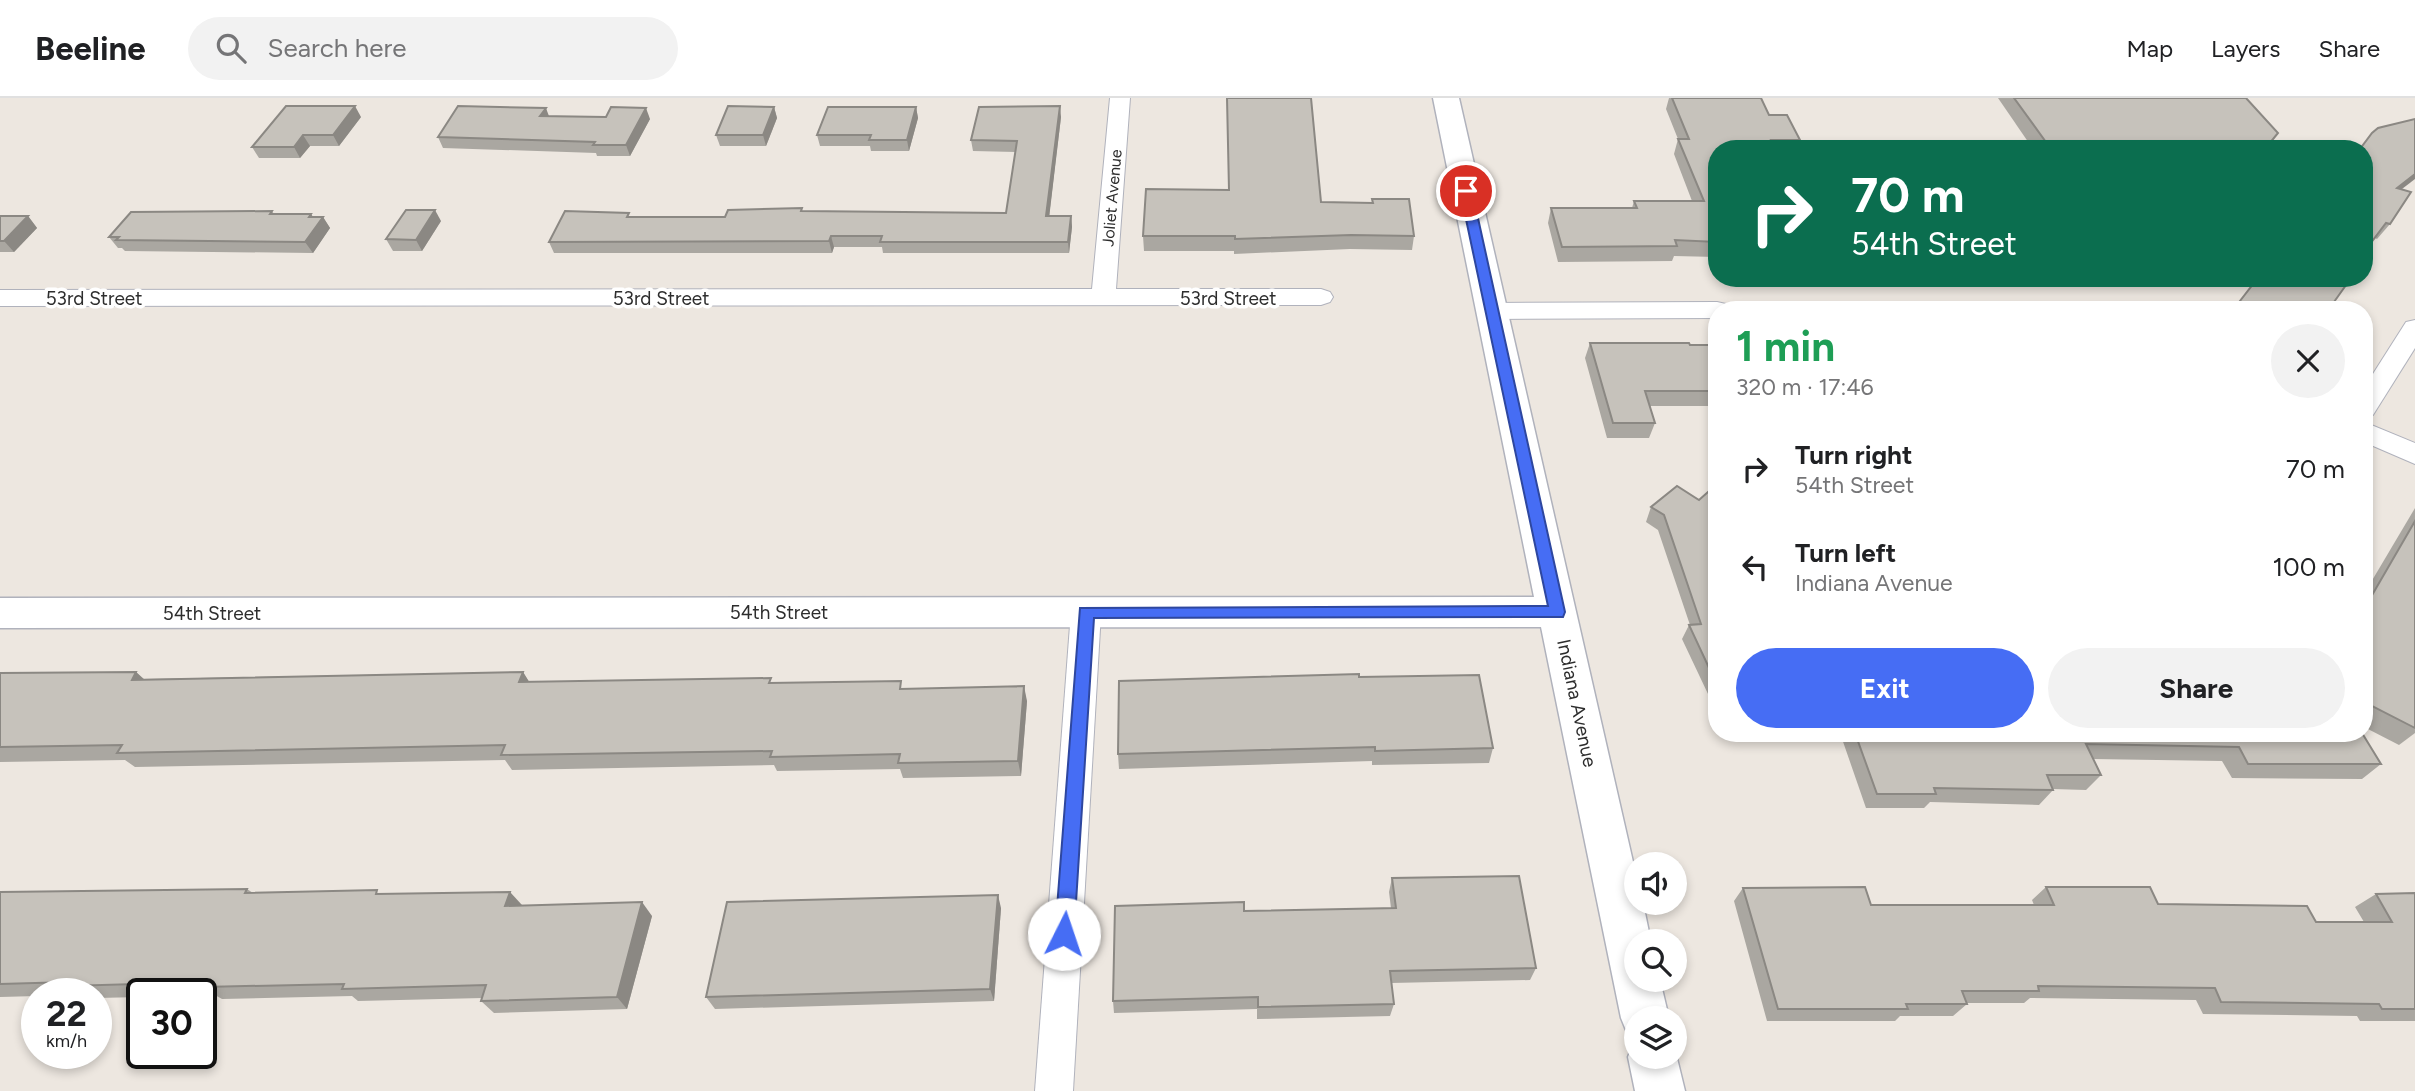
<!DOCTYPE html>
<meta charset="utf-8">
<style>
:root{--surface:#fff;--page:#f2f2f2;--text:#202124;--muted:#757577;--line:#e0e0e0;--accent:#466df4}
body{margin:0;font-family:Figtree,sans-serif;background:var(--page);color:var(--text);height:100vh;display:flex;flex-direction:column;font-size:26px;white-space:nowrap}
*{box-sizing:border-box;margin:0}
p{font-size:23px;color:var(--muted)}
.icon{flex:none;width:38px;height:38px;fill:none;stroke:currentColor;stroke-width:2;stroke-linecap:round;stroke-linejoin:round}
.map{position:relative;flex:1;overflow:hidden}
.drawer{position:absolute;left:1708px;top:203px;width:665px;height:441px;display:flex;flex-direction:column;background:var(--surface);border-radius:28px;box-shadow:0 4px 10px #0003}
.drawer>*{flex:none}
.hud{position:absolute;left:1708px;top:42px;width:665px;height:147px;border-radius:28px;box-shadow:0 4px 10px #0003;background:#0b6e4f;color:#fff;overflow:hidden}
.fabs{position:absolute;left:1624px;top:754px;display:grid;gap:14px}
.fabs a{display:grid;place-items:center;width:63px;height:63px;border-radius:50%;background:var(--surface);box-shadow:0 4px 10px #0003;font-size:35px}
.speed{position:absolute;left:21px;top:880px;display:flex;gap:14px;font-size:35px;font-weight:700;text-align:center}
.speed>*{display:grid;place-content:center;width:91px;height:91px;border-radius:50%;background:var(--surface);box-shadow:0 4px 10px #0003;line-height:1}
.speed small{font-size:18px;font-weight:400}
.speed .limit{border:4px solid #111;border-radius:10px;background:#fff;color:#111}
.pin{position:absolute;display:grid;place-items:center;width:60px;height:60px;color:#fff;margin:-30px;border:4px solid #fff;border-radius:50%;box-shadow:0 2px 7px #0007}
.me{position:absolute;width:77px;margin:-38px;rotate:4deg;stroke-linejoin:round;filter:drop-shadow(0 0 5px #0008)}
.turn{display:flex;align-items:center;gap:24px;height:147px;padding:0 28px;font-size:32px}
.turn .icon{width:91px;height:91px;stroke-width:2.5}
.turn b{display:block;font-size:49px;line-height:60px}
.round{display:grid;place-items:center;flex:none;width:74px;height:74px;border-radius:37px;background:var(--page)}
.overview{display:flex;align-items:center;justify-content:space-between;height:119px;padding:0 28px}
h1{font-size:42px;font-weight:700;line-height:52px;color:#1e9e55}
.primary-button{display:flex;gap:14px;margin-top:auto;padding:14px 28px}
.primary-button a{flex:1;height:80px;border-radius:42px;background:var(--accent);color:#fff;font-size:28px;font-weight:700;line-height:80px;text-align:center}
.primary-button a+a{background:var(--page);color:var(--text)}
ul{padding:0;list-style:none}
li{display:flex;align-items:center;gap:21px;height:98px;padding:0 28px}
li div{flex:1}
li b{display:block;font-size:26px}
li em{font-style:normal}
header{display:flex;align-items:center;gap:42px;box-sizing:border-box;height:98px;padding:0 35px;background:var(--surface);border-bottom:2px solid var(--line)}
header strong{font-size:33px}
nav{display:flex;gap:38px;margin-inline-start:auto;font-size:24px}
.search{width:490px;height:63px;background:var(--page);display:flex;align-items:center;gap:18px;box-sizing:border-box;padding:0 24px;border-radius:38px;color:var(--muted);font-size:26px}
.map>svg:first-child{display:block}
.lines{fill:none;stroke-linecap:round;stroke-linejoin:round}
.street-casing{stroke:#b0b2bc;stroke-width:2}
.secondary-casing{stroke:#b0b2bc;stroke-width:3}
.street{fill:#fff;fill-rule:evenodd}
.secondary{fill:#fff;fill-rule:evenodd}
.wall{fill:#aaa7a1}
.shaded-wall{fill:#8b8883}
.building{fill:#c6c2bb;stroke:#8b8883;stroke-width:2}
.route{fill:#466df4;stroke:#2e479f;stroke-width:2}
.labels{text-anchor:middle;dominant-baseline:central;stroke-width:7;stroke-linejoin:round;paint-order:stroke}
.far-street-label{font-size:16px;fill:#2d2d2d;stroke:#fff}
.street-label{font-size:19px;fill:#2d2d2d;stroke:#fff}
</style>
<header>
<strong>Beeline</strong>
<div class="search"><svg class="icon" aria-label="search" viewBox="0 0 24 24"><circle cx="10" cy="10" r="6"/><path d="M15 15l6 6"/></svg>Search here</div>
<nav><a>Map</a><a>Layers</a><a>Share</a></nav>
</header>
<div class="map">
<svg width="2415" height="993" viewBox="0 0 2415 993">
<rect width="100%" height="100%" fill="#ede7e0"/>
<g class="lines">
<g class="street-casing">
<g id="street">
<polygon points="1110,0 1130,0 1116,191 1321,191 1330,194 1333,199 1330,204 1321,207 0,208 0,192 1092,191"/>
<polygon points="1717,204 1726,206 1729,212 1717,212 1717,220 1492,221 1483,219 1480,213 1483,207 1492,205"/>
<polygon points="1850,204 2045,204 2054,206 2057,212 1838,212 1841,206"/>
<polygon points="2415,222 2415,250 2373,317 2364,320 2364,290 2406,224"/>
<polygon points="2364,324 2415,345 2415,366 2364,344"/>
<polygon points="1086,502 1097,506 1101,514 1073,993 1035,993 1071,514 1075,506"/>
</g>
</g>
<g class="secondary-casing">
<g id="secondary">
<polygon points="1433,0 1459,0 1636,777 1636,805 1643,805 1651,844 1636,844 1636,882 1660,882 1669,920 1636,920 1636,940 1628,937 1621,920 1541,529 0,530 0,500 1534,499"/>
<polygon points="1635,941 1636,959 1675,959 1675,952 1685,993 1635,993 1628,959"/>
</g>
</g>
<use href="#street" class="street"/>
<use href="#secondary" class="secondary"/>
</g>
<g class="wall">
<polygon points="1669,0 1761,0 1769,17 1800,42 1797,51 1717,51 1717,159 1674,158 1672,163 1558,164 1548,125 1551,110 1632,110 1634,103 1692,103 1674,56 1678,41 1666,11"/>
<polygon points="1998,0 2246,0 2278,35 2267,51 2033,51"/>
<polygon points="774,9 777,20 766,48 720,48 716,37"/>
<polygon points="916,9 918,20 909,53 871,53 870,48 820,48 817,37"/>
<polygon points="549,18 650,21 630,58 597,58 596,55 443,50 438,39"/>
<polygon points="361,19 339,48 310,48 300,60 259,60 252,49"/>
<polygon points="1061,19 1049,118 1071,118 1072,129 1069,155 883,155 882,149 834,149 832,155 554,155 549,144 631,119 725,119 803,113 1006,115 1016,54 973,53 971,42"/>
<polygon points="2402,91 2390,126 2377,141 2375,140"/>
<polygon points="1372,101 1414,138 1412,152 1350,151 1234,156 1234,153 1144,153 1143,138 1321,104 1372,105"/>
<polygon points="272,113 274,116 323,119 330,130 313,155 125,153 122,150 118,150 109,139"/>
<polygon points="0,118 28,118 37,130 14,154 0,154"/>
<polygon points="441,123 422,153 393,153 386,141"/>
<polygon points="2113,180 2135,180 2132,185"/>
<polygon points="1590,245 1717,247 1717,308 1650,308 1655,325 1649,340 1607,340 1585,260"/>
<polygon points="1717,386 1717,615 1682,541 1689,527 1690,527 1658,432 1646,424 1651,409 1699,402"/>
<polygon points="2415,410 2415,635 2399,647 2364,629 2364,496"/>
<polygon points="136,574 144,581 523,574 529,584 773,585 904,591 1027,603 1021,678 903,680 900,671 777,673 774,667 512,672 505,662 135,669 125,662 0,664 0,575"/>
<polygon points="1359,579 1493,650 1489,665 1372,667 1372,663 1119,671 1118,656"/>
<polygon points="1840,635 2362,635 2381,666 2362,681 2232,680 2222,663 2093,661 2101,677 2086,692 2053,691 2053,692 2039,707 1930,704 1924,710 1866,710"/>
<polygon points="1392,780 1536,870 1530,882 1391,885 1394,906 1390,918 1257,921 1257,911 1114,915 1113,903 1244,813 1391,810 1389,794"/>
<polygon points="2046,789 2158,806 2316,824 2364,824 2355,809 2376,796 2415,795 2415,923 2360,923 2357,918 2203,916 2196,902 2030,900 2024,905 1967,905 1967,906 1953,918 1900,918 1895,923 1767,923 1734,803 1743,790 1871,807 2034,807 2032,802"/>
<polygon points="247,791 253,795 381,796 652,818 627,911 494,915 481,903 482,900 358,903 352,898 222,901 215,897 201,897 201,896 142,896 142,899 96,900 96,896 37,896 37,898 0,899 0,794"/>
<polygon points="1001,810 994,903 715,911 706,899"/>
</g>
<g class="shaded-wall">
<polygon points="355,8 361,19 339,48 333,37"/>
<polygon points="1060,8 1061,19 1048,129 1046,118"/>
<polygon points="774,9 777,20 766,48 763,37"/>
<polygon points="916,9 918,20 909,53 907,42"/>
<polygon points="546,10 550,21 540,18"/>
<polygon points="646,10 650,21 630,58 626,47"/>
<polygon points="303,37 310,48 300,60 294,49"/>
<polygon points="2415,76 2415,81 2385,104 2397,90"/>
<polygon points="435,112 441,123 422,153 416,142"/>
<polygon points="311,116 318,126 323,119 330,130 313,155 305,144 309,119"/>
<polygon points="28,118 37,130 14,154 4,143"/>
<polygon points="1071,118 1072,129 1069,155 1068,144"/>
<polygon points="831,138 834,149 832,155 829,143"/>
<polygon points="136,574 153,590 132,582"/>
<polygon points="523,574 533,590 519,584"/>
<polygon points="1024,588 1027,603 1021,678 1018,663"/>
<polygon points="510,794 522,807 517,821 505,808"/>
<polygon points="998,797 1001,810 994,903 990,891"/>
<polygon points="642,804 652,818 627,911 617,899"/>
</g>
<g class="building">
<polygon points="1227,0 1311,0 1321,104 1373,105 1372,101 1409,101 1414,138 1351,137 1235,141 1235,138 1143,138 1146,91 1229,92"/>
<polygon points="1672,0 1761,0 1769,17 1787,17 1800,42 1771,42 1775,51 1717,51 1717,144 1675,142 1677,148 1562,149 1551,110 1637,110 1634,103 1704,103 1678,41 1689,41"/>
<polygon points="2014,0 2246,0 2278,35 2265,51 2051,51"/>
<polygon points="286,8 355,8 333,37 303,37 294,49 252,49"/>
<polygon points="458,8 546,10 540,18 606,19 611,9 646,10 626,47 593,47 595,44 438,39"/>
<polygon points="728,8 774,9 763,37 716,37"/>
<polygon points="1060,8 1046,118 1071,118 1068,144 880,144 882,138 831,138 829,143 549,144 565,113 629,115 627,119 725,119 728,112 802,110 801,113 1006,115 1017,43 971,42 979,9"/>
<polygon points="828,9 916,9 907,42 869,42 871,37 817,37"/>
<polygon points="2415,21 2415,76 2397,90 2411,94 2390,126 2386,125 2364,154 2364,51 2360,51 2372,35 2378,30"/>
<polygon points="406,112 435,112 416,142 386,141"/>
<polygon points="272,113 270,116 311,116 309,119 323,119 305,144 116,142 119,139 109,139 131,114"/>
<polygon points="0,118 28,118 4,143 0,143"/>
<polygon points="2263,180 2351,180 2329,211 2325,209 2323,212 2233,212 2254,185 2258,186"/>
<polygon points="1590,245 1689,245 1690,247 1717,247 1717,293 1645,293 1655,325 1613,325"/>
<polygon points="1717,386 1717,587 1689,527 1701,526 1664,417 1651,409 1677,388 1699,402"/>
<polygon points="2415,423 2415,630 2364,604 2364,511"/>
<polygon points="136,574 132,582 523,574 519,584 771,580 769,585 901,583 900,591 1024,588 1018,663 898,665 900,656 770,659 772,653 501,657 505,647 117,655 122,647 0,649 0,575"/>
<polygon points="1359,576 1359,579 1479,577 1493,650 1375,653 1375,649 1118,656 1119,583"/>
<polygon points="1855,635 2362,635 2381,666 2248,666 2239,649 2086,646 2101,677 2047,677 2053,692 1934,690 1936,696 1877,696"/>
<polygon points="1519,778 1536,870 1390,873 1394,906 1258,909 1258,899 1113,903 1115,808 1244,804 1244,813 1396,810 1392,780"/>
<polygon points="1865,789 1871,807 2054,807 2046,789 2150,789 2158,806 2307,808 2316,824 2392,824 2376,796 2415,795 2415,911 2382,911 2379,906 2221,904 2215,890 2038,888 2039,893 1962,893 1967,906 1906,906 1908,911 1778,911 1743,790"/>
<polygon points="247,791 245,795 377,792 376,796 510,794 505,808 642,804 617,899 481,903 486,887 342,891 344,886 203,889 206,884 67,888 69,884 0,886 0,794"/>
<polygon points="998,797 990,891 706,899 727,804"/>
</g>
<polygon class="route" points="1462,90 1472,93 1565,514 1563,519 1094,520 1074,836 1071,843 1064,845 1058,843 1055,836 1080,510 1548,508 1460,93"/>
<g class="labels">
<g class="far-street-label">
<text transform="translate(1112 100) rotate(-85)">Joliet Avenue</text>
</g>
<g class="street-label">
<text x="94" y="200">53rd Street</text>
<text x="661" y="200">53rd Street</text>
<text x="1228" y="200">53rd Street</text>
<text x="779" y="514">54th Street</text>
<text x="212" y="515">54th Street</text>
<text transform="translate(1577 605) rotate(78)">Indiana Avenue</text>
</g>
</g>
</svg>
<div class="fabs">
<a><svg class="icon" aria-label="sound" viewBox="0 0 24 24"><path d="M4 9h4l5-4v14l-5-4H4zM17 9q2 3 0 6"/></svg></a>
<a><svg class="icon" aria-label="search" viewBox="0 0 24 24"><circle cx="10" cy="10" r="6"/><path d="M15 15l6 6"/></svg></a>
<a><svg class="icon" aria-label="layers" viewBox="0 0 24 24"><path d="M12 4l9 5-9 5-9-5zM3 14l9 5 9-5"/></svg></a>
</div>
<div class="speed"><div>22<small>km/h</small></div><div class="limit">30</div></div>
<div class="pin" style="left:1466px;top:93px;background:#d93025"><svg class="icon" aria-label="arrive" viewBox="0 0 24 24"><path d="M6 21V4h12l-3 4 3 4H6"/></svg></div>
<svg class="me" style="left:1064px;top:836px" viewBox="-20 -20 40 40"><circle r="19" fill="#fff"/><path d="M0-13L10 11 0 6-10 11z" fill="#466df4"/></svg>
<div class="hud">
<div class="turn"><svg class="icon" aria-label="right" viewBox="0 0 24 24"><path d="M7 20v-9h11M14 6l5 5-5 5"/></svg><div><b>70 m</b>54th Street</div></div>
</div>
<section class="drawer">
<div class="overview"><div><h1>1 min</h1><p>320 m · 17:46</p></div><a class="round"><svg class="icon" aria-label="close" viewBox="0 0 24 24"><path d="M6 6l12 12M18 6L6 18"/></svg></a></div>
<ul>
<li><svg class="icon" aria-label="right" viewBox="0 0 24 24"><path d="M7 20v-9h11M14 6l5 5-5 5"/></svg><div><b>Turn right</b><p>54th Street</p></div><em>70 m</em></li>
<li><svg class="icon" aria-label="left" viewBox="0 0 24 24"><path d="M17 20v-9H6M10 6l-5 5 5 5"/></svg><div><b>Turn left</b><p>Indiana Avenue</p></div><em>100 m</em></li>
</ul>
<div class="primary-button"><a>Exit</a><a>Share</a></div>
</section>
</div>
